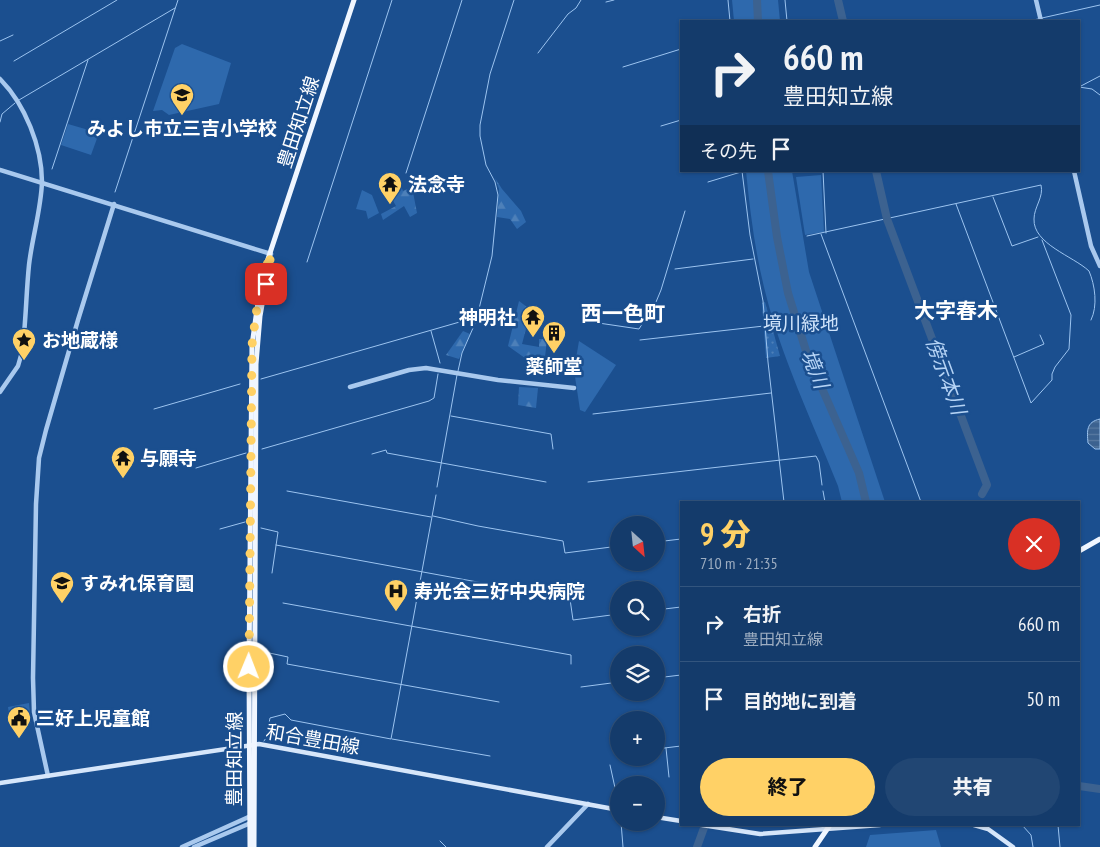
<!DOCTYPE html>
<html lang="ja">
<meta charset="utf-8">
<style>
:root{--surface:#143b6b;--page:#214673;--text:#f1f3f6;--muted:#9dadc1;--line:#33557e;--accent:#ffd166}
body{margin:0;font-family:"PT Sans Narrow","Noto Sans JP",sans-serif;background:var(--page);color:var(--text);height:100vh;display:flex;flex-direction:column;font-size:19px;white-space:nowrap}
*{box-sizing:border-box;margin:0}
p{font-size:16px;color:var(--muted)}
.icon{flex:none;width:28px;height:28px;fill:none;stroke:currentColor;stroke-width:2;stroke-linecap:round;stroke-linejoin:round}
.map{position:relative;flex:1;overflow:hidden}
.drawer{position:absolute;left:680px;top:501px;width:400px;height:325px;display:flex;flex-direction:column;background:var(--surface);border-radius:0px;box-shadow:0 1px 4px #0004,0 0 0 1px var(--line)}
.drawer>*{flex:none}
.guide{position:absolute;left:680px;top:20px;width:400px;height:152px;border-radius:0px;box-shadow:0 1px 4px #0004,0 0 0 1px var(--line);background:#143b6b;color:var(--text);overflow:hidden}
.needle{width:32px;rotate:153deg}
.fabs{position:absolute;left:610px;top:516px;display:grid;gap:10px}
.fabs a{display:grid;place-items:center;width:55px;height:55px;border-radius:50%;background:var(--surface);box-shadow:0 1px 4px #0004,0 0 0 1px var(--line);font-size:25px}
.pin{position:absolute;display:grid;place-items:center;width:42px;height:42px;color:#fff;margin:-21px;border-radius:10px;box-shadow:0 2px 8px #0006}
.me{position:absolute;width:55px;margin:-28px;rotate:1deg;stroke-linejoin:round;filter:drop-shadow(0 0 4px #0008)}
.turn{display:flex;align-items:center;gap:18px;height:105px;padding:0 20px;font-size:22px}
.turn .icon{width:65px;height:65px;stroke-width:2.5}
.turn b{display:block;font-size:35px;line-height:42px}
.then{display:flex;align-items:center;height:48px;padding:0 20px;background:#0003;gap:10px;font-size:19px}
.round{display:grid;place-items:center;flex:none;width:52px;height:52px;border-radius:26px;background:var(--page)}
.headline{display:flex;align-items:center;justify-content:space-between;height:85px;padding:0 20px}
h1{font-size:30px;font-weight:800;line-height:38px;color:var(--accent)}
.action{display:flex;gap:10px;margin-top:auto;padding:10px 20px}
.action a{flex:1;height:58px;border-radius:30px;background:var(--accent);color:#111;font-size:20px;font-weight:800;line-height:58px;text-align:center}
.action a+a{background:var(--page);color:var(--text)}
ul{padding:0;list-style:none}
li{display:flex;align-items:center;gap:15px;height:75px;padding:0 20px;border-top:1px solid var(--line)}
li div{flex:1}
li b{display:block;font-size:19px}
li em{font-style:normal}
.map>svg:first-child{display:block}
.grass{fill:url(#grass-dots)}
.forest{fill:url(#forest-firs)}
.park{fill:#2e69ad}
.water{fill:url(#water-rules);stroke:#9cc4f0}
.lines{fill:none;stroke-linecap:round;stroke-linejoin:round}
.stream{stroke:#9cc4f0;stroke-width:1}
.river{stroke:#3c6290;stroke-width:8}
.tertiary{stroke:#a9c9ee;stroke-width:4.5}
.secondary{stroke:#d6e6fa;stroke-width:4.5}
.primary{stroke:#f0f6ff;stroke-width:5}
.route{stroke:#ffd166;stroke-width:9;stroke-dasharray:0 16.2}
.labels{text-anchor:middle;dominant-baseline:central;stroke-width:5;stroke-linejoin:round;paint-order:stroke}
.street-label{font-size:19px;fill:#fff;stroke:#1b4f8f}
.poi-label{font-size:19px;font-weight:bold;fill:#fff;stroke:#1b4f8f;text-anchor:start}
.park-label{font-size:19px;fill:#cfe3fa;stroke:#1b4f8f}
.water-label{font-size:20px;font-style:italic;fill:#b5d3f5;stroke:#1b4f8f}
.quarter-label{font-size:21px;font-weight:bold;fill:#fff;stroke:#1b4f8f}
</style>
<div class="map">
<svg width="1100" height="847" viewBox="0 0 1100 847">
<defs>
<pattern id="grass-dots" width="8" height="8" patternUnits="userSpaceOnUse" patternTransform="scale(1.25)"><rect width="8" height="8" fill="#2e69ad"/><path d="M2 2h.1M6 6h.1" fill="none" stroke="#4d80b9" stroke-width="1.8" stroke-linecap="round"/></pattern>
<pattern id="forest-firs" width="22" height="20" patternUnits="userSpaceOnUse" patternTransform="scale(1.25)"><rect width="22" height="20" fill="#2e69ad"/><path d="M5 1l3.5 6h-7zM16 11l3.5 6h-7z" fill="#4d80b9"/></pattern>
<pattern id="water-rules" width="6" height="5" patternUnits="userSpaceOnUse" patternTransform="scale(1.25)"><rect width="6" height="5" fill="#3c6290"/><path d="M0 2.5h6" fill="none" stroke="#597aa1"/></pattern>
</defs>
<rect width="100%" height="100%" fill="#1b4f8f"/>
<polygon class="grass" points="765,302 780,356 766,358 762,303"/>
<g class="forest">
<polygon points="495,178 502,189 521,211 526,222 517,229 510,219 497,217 499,189"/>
<polygon points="400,184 403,191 412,187 417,213 410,217 404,206 383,220 381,214 396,206 387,190"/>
<polygon points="519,301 531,310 522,344 539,347 539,339 547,339 545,357 532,363 508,346"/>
<polygon points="463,331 470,334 459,359 446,355"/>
<polygon points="519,387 538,388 536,408 518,405"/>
</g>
<g class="park">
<polygon points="732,0 778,0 780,21 734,21"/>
<polygon points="182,44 231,63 219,104 169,115 162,110 153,111 175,48"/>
<polygon points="68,124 99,133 91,155 61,145"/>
<path d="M746,171H792L809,272L885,502H842L838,486C813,423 781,357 765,291C755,252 750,211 746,171Z"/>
<polygon points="821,175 824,232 805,235 796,177"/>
<polygon points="362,190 372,195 379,213 368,219 366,211 356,209"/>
<polygon points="579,341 616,365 585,412 580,410 574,370"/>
<polygon points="29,703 31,723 11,727 8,707"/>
<polygon points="936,830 941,847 866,847 870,835"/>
</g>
<path class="water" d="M1100,419V449H1095L1088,443C1087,431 1086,422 1100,419Z"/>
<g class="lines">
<g class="stream">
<polyline points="728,0 730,21"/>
<polyline points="785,0 787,21"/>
<polyline points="606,2 614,0"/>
<polyline points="1042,18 1100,5"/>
<polyline points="1029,21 1038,19"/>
<polyline points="0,41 13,35"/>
<polyline points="538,53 568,14 576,8 581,0"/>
<polyline points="14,61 117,0"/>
<polyline points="623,67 681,49"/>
<polyline points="1081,86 1100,76"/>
<polyline points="1079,87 1092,89 1100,95"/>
<polyline points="19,100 175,8"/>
<polyline points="0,122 2,114 15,103"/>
<polyline points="661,126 681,120"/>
<polyline points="52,169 88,60"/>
<polyline points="742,171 750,235 763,301 768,362 784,502"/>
<polyline points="823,171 826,233"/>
<polyline points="406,173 462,0"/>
<polyline points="708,182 741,172"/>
<polyline points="115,192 178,0"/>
<polyline points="993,197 1012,246 1038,237"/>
<polyline points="956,204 1031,403 1052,380 1052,374 1055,367 1069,349 1071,315 1042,240"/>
<polyline points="821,234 921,502"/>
<path d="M807,236L1041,185C1044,197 1034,207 1034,219C1033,244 1073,256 1089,271C1095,285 1098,306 1091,320"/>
<polyline points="307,262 392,0"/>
<polyline points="675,269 753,259"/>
<polyline points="585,321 639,329 656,302 661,290 685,211"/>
<polyline points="431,331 440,363"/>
<polyline points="640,340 764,326"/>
<polyline points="1014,357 1044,344 1040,335"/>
<polyline points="458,371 462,353 477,319"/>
<polyline points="261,379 477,317 492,256 498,195 495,182 486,165 480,136 480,125 490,74 514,0"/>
<polyline points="154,409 240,384"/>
<polyline points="593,414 771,393"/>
<polyline points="451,416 551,434 553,449"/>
<polyline points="262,449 429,401 434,398 438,374"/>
<polyline points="372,454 386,450 387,453 546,482"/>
<polyline points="196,468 246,453"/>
<polyline points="588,482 816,456 819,462 822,485"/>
<polyline points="437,487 457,375"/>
<polyline points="287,491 431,517"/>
<polyline points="823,491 825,502"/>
<polyline points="433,516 478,526 563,541 565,553 619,546"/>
<polyline points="261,528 278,532 272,573"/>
<polyline points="220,529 245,522"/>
<polyline points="656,542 681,539"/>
<polyline points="276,545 570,599 573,620 619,614"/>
<polyline points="283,603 571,655 571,664"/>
<polyline points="656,610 681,607"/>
<polyline points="260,651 288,657 287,664 499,702"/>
<polyline points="656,678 681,675"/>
<polyline points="581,687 619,682"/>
<polyline points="392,739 490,756"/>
<polyline points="264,741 266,738 270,718 285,714 291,720 391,739 436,495"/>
<polyline points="666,748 669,777"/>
<polyline points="656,749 681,746"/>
<polyline points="610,765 619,806"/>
<polyline points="621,822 623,847"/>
<polyline points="1022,825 1031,835 1033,847"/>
<polyline points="1058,825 1060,847"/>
<polyline points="440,841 446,847"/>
</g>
<g class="river">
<polyline points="757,0 758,21"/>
<polyline points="838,0 843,21"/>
<polyline points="768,171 777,237 788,293 807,354 859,473 866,502"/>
<polyline points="876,171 887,219 987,485 982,494"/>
<polyline points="1079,786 1100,789"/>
<polyline points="697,847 705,825"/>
</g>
<g class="tertiary">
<polyline points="1036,0 1041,21"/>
<path d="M0,79C25,104 42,147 42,182C41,210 32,238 29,265C26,294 26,324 22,352L18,366L0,392"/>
<polyline points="0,170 271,254"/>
<polyline points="1074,171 1091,246 1100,266"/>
<polyline points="350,387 409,370 426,368 498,380 574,388"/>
<polyline points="48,776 34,712 33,678 36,504 39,458 46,430 78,320 114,204"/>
<polyline points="182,847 253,815"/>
<polyline points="194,847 253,822"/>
<polyline points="547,847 588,804"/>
</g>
<g class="secondary">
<polyline points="0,783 259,744 619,810"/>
<polyline points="656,817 681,821"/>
<polyline points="702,825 760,834 880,825"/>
<polyline points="974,825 988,829 1013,847"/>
</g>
<g class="primary">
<polyline points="1079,551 1100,539"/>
<polyline points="250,847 249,667 252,345 258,302 266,265 354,0"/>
<polyline points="254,847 256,364 260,316 270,260"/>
<polyline points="815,847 830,825"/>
</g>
</g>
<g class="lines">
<path class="route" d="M249,667L252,345C256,315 259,283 271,254L266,284"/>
</g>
<defs>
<g id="school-pin" transform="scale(1.25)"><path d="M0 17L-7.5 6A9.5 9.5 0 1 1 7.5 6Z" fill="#ffd166" stroke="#1b4f8f"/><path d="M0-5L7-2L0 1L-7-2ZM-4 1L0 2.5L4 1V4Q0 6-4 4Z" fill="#111"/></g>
<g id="temple-pin" transform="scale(1.25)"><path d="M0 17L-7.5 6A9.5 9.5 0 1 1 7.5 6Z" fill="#ffd166" stroke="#1b4f8f"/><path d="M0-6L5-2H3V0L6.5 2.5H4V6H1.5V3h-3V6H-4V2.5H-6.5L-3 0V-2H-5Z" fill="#111"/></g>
<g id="building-pin" transform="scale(1.25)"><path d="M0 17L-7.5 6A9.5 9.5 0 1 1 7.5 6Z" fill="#ffd166" stroke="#1b4f8f"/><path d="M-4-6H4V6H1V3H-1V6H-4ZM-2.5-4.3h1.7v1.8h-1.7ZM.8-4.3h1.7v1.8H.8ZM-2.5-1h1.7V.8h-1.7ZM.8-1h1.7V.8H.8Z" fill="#111"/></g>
<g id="sight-pin" transform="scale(1.25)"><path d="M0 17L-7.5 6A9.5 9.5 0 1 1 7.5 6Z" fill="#ffd166" stroke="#1b4f8f"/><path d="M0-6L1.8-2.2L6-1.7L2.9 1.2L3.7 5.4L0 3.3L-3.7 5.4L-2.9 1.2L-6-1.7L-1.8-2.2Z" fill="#111"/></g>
<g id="hospital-pin" transform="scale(1.25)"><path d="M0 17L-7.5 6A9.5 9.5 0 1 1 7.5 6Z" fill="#ffd166" stroke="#1b4f8f"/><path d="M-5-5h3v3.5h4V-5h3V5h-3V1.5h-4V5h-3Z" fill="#111"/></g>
<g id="civic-pin" transform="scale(1.25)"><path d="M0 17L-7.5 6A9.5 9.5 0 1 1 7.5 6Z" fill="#ffd166" stroke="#1b4f8f"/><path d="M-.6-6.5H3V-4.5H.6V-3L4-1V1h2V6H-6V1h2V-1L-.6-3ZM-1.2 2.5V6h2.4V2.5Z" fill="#111"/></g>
</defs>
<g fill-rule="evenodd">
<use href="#school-pin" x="182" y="95"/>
<use href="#temple-pin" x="390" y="184"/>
<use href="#temple-pin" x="533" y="317"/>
<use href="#building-pin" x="554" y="333"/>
<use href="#sight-pin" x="24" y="340"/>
<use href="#temple-pin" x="123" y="458"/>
<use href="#school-pin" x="62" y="583"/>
<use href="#hospital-pin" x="396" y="591"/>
<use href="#civic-pin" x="19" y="718"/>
</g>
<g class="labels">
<g class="street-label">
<text transform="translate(298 122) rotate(-72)">豊田知立線</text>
<text transform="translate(313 739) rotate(10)">和合豊田線</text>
<text transform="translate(234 759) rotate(-90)">豊田知立線</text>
</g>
<g class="poi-label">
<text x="182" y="128" text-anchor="middle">みよし市立三吉小学校</text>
<text x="408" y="184">法念寺</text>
<text x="516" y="317" text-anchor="end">神明社</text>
<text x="42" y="340">お地蔵様</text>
<text x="554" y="366" text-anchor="middle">薬師堂</text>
<text x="140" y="458">与願寺</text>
<text x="80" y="583">すみれ保育園</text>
<text x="414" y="591">寿光会三好中央病院</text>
<text x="36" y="718">三好上児童館</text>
</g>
<g class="park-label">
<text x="801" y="323">境川緑地</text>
</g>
<g class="water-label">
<text transform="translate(815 369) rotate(68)">境川</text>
<text transform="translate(946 376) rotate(70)">傍示本川</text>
</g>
<g class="quarter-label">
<text x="956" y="310">大字春木</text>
<text x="623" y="313">西一色町</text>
</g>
</g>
</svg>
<div class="fabs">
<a><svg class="needle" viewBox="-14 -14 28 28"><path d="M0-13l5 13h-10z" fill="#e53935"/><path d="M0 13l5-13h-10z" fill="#9dadc1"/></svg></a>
<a><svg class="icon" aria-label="search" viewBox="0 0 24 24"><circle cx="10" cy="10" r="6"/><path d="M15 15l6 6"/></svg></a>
<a><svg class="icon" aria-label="layers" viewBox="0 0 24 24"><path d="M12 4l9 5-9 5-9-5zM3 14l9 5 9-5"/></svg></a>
<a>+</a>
<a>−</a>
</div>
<div class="pin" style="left:266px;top:284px;background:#d93025"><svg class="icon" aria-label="arrive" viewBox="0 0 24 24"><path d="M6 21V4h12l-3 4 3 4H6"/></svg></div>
<svg class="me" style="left:249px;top:667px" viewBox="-20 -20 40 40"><circle r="17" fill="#ffd166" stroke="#fff" stroke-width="3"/><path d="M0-11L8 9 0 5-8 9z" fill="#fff"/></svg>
<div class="guide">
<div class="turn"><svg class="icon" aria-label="right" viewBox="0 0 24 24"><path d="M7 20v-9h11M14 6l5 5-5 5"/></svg><div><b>660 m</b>豊田知立線</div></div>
<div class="then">その先<svg class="icon" aria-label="arrive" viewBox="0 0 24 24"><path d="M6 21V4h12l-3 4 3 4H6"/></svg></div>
</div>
<section class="drawer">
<div class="headline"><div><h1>9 分</h1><p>710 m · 21:35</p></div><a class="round" style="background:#d93025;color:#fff"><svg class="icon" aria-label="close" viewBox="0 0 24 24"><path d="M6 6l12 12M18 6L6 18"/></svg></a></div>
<ul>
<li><svg class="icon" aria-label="right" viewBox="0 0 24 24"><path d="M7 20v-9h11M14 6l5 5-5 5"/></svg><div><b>右折</b><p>豊田知立線</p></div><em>660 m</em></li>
<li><svg class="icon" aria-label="arrive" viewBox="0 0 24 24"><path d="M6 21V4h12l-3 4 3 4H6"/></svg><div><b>目的地に到着</b></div><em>50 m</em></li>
</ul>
<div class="action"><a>終了</a><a>共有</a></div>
</section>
</div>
